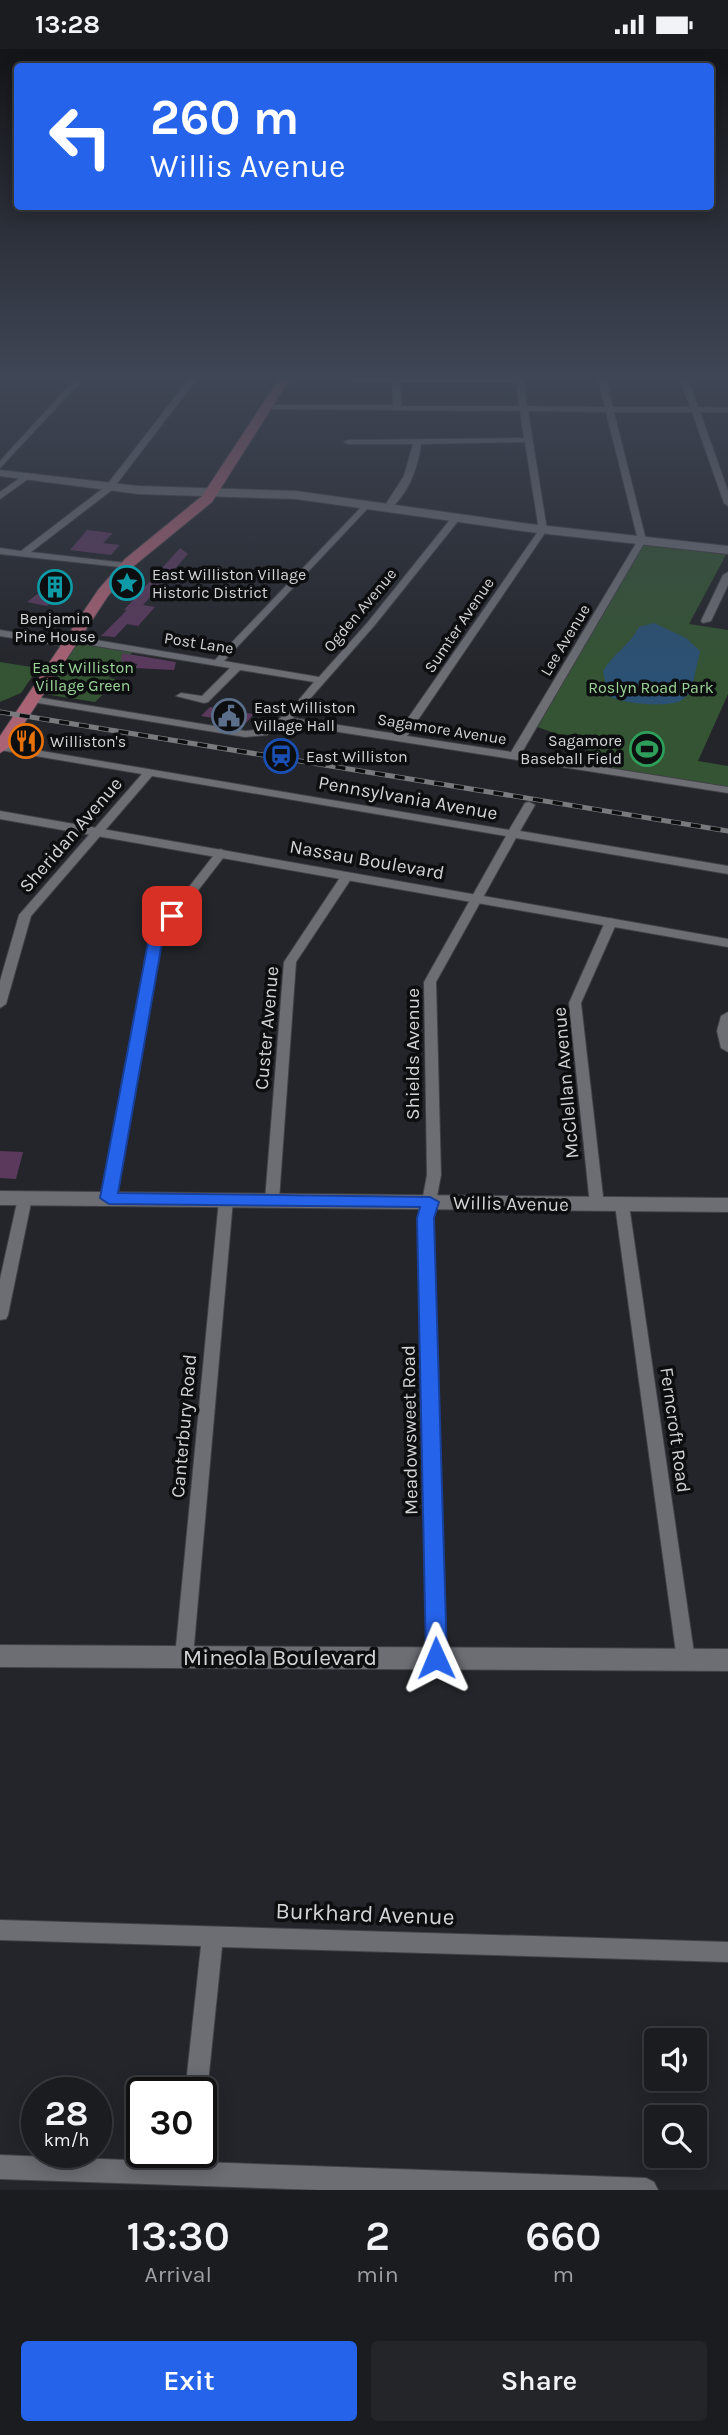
<!DOCTYPE html>
<style>
:root{--surface:#1a1c20;--page:#232529;--text:#f1f3f6;--muted:#9fa1a5;--line:#383a3e;--accent:#2563eb}
body{margin:0;font-family:Karla,sans-serif;background:var(--page);color:var(--text);height:100vh;display:flex;flex-direction:column;font-size:26px;white-space:nowrap}
*{box-sizing:border-box;margin:0}
p{font-size:23px;color:var(--muted)}
.icon{flex:none;width:38px;height:38px;fill:none;stroke:currentColor;stroke-width:2;stroke-linecap:round;stroke-linejoin:round}
.map{position:relative;height:2141px;overflow:hidden}
.panel{display:flex;flex-direction:column;background:var(--surface);flex:1}
.panel>*{flex:none}
.top-card{position:absolute;left:14px;top:14px;width:700px;height:147px;border-radius:7px;box-shadow:0 4px 18px #0003,0 0 0 2px var(--line);background:#2563eb;color:#fff;overflow:hidden}
.controls{position:absolute;left:644px;top:1979px;display:grid;gap:14px}
.controls a{display:grid;place-items:center;width:63px;height:63px;border-radius:7px;background:var(--surface);box-shadow:0 4px 18px #0003,0 0 0 2px var(--line);font-size:35px}
.speed{position:absolute;left:21px;top:2028px;display:flex;gap:14px;font-size:35px;font-weight:700;text-align:center}
.speed>*{display:grid;place-content:center;width:91px;height:91px;border-radius:50%;background:var(--surface);box-shadow:0 4px 18px #0003,0 0 0 2px var(--line);line-height:1}
.speed small{font-size:18px;font-weight:400}
.speed .limit{border:4px solid #111;border-radius:10px;background:#fff;color:#111}
.pin{position:absolute;display:grid;place-items:center;width:60px;height:60px;color:#fff;margin:-30px;border-radius:14px;box-shadow:0 4px 10px #0006}
.me{position:absolute;width:77px;margin:-38px;rotate:359deg;stroke-linejoin:round;filter:drop-shadow(0 0 5px #0008)}
.turn{display:flex;align-items:center;gap:24px;height:147px;padding:0 21px;font-size:32px}
.turn .icon{width:91px;height:91px;stroke-width:2.5}
.turn b{display:block;font-size:49px;line-height:60px}
.eta{display:flex;justify-content:space-evenly;align-items:center;height:119px;text-align:center}
.eta b{font-size:42px;font-weight:600;line-height:49px}
.button{display:flex;gap:14px;margin-top:auto;padding:14px 21px}
.button a{flex:1;height:80px;border-radius:7px;background:var(--accent);color:#fff;font-size:28px;font-weight:600;line-height:80px;text-align:center}
.button a+a{background:var(--page);color:var(--text)}
.status{display:flex;justify-content:space-between;align-items:center;height:49px;padding:0 35px;background:var(--surface);direction:ltr}
.status svg{height:19px;fill:currentColor}
.map>svg:first-child{display:block}
.green{fill:#345433}
.water{fill:#2b5174}
.building{fill:#5a395d}
.lines{fill:none;stroke-linecap:round;stroke-linejoin:round}
.minor-casing{stroke:#404146;stroke-width:2}
.tertiary-casing{stroke:#404146;stroke-width:2}
.secondary-casing{stroke:#404146;stroke-width:2}
.primary-casing{stroke:#404146;stroke-width:2}
.minor{fill:#6c6e74;fill-rule:evenodd}
.tertiary{fill:#6c6e74;fill-rule:evenodd}
.secondary{fill:#6c6e74;fill-rule:evenodd}
.primary{fill:#aa6375;fill-rule:evenodd}
.rail-casing{stroke:#787a7e;stroke-width:5}
.rail{stroke:#0d0e10;stroke-width:3.5;stroke-dasharray:10;stroke-linecap:butt}
.route{fill:#2563eb;stroke:#184099;stroke-width:2}
.labels{text-anchor:middle;dominant-baseline:central;stroke-width:7;stroke-linejoin:round;paint-order:stroke}
.far-poi-label{font-size:16px;fill:#d3d4d7;stroke:#0d0e10;text-anchor:start}
.far-street-label{font-size:16px;fill:#d3d4d7;stroke:#0d0e10}
.far-park-label{font-size:16px;fill:#9bd498;stroke:#0d0e10}
.street-label{font-size:19px;fill:#d3d4d7;stroke:#0d0e10}
.near-street-label{font-size:23px;fill:#d3d4d7;stroke:#0d0e10}
</style>
<div class="status"><b>13:28</b><svg viewBox="0 0 49 12"><path d="M0 12V9h3v3zM5 12V6h3v6zM10 12V3h3v9zM15 12V0h3v12zM26 1h20v11H26zM47 4h2v5h-2z"/></svg></div>
<div class="map">
<svg width="728" height="2141" viewBox="0 0 728 2141">
<rect width="100%" height="100%" fill="#23252a"/>
<g class="green">
<polygon points="642,491 728,502 689,575 728,581 728,645 698,712 728,717 728,740 579,717 594,688 557,685 532,676"/>
<polygon points="78,591 135,601 108,628 118,631 95,653 44,645"/>
<polygon points="0,613 38,619 21,644 0,653"/>
</g>
<path class="water" d="M654,574L686,589L700,602L691,643C687,646 682,652 678,653C660,658 613,655 601,642L606,637L603,622C613,605 630,596 639,578Z"/>
<g class="building">
<polygon points="87,481 113,484 103,494 120,496 111,506 70,501"/>
<polygon points="180,499 188,505 143,556 155,558 138,577 127,575 115,588 101,587 127,561 124,561"/>
<polygon points="52,534 71,538 47,557 27,553"/>
<polygon points="122,604 176,613 174,621 134,619 138,615 121,612"/>
<polygon points="210,658 232,662 254,665 246,674 201,667"/>
<polygon points="0,1102 23,1103 16,1130 0,1129"/>
</g>
<g class="lines">
<g class="minor-casing">
<g id="minor">
<polygon points="75,330 83,330 0,419 0,412"/>
<polygon points="189,330 197,330 112,441 31,503 126,514 129,515 129,519 0,505 0,499 21,502 106,437"/>
<path d="M348,330H523L527,357L605,358L598,330H606L613,358H690L680,330H688L698,358L728,359V363H700L728,442V457L724,454L692,363H614L646,491L521,705L728,738V744L288,675L267,686L245,688L26,652V648L30,647L245,682C279,680 293,657 314,633L240,621L208,653L204,654L176,647L181,644L202,647L230,619L72,593L67,590L72,587L215,611L367,452L371,455L370,457L224,612L319,628L368,573L453,467H459V471L374,577L293,669L397,685L539,481L525,393L421,395C419,416 407,449 388,461L384,458L404,427L413,395H348L344,393L348,391L524,389L520,362L266,360L262,358L266,356H393L392,332H352ZM400,333H516L519,357H401ZM528,362L606,363L638,491L511,703L407,687L547,481Z"/>
<polygon points="24,426 31,428 0,450 0,443"/>
<polygon points="728,523 728,536 711,572 703,574 701,572 723,526"/>
<polygon points="0,581 68,592 73,595 68,598 0,587"/>
<polygon points="0,695 509,781 525,754 529,753 535,756 520,782 728,817 728,825 516,789 436,933 441,1126 433,1169 445,1609 443,1614 436,1617 429,1614 427,1609 419,1169 427,1126 424,933 506,787 152,727 31,867 6,955 0,959 0,932 19,866 142,725 0,701"/>
<polygon points="221,800 227,804 162,888 116,1149 109,1154 104,1152 102,1149 150,888 217,802"/>
<polygon points="347,823 353,827 296,913 279,1151 272,1156 265,1151 284,913 343,824"/>
<polygon points="611,869 617,873 581,954 604,1156 597,1161 590,1156 569,954 605,873"/>
<polygon points="728,963 728,1003 721,999 717,982 721,967"/>
<polygon points="25,1144 32,1149 8,1266 6,1270 0,1271 0,1230 18,1149"/>
<polygon points="226,1146 233,1151 193,1608 191,1613 184,1616 177,1613 175,1608 219,1151"/>
<polygon points="622,1151 629,1156 695,1611 693,1616 686,1619 679,1616 677,1611 615,1156"/>
<polygon points="0,1871 728,1893 728,1913 222,1898 207,2044 201,2053 201,2044 185,2044 201,1897 0,1891"/>
<polygon points="177,2104 200,2104 200,2113 646,2129 654,2133 658,2141 319,2141 0,2130 0,2106 177,2113"/>
</g>
</g>
<g class="tertiary-casing">
<polygon id="tertiary" points="0,762 728,890 728,898 0,770"/>
</g>
<g class="secondary-casing">
<g id="secondary">
<polygon points="0,421 138,437 296,442 530,475 728,497 728,505 530,483 296,450 138,445 0,427"/>
<polygon points="0,1142 728,1149 728,1163 0,1156"/>
<polygon points="0,1596 728,1600 728,1622 0,1618"/>
</g>
</g>
<g class="primary-casing">
<polygon id="primary" points="279,330 290,330 212,453 135,516 108,547 8,699 0,704 0,687 98,541 125,510 202,447"/>
</g>
<use href="#minor" class="minor"/>
<use href="#tertiary" class="tertiary"/>
<use href="#secondary" class="secondary"/>
<use href="#primary" class="primary"/>
<g class="rail-casing">
<polyline id="rail" points="0,663 728,782"/>
</g>
<use href="#rail" class="rail"/>
</g>
<linearGradient id="sky" x2="0" y2="1"><stop stop-color="#131417"/><stop offset="0.52" stop-color="#3f4655"/><stop offset="1" stop-color="#3f4655" stop-opacity="0"/></linearGradient>
<rect width="728" height="629" fill="url(#sky)"/>
<polygon class="route" points="167,864 179,867 163,888 118,1144 430,1148 439,1153 434,1169 447,1609 444,1615 436,1618 429,1615 426,1609 417,1169 420,1158 109,1155 100,1149 149,888"/>
<defs>
<g id="sight-ring" transform="scale(1.75)"><circle r="9.5" fill="#0d0e10" stroke="#0f9aa8" stroke-width="1.5"/><path d="M0-6L1.8-2.2L6-1.7L2.9 1.2L3.7 5.4L0 3.3L-3.7 5.4L-2.9 1.2L-6-1.7L-1.8-2.2Z" fill="#0f9aa8"/></g>
<g id="building-ring" transform="scale(1.75)"><circle r="9.5" fill="#0d0e10" stroke="#0f9aa8" stroke-width="1.5"/><path d="M-4-6H4V6H1V3H-1V6H-4ZM-2.5-4.3h1.7v1.8h-1.7ZM.8-4.3h1.7v1.8H.8ZM-2.5-1h1.7V.8h-1.7ZM.8-1h1.7V.8H.8Z" fill="#0f9aa8"/></g>
<g id="civic-ring" transform="scale(1.75)"><circle r="9.5" fill="#0d0e10" stroke="#5c6f8a" stroke-width="1.5"/><path d="M-.6-6.5H3V-4.5H.6V-3L4-1V1h2V6H-6V1h2V-1L-.6-3ZM-1.2 2.5V6h2.4V2.5Z" fill="#5c6f8a"/></g>
<g id="restaurant-ring" transform="scale(1.75)"><circle r="9.5" fill="#0d0e10" stroke="#e8710a" stroke-width="1.5"/><path d="M-5-6h1v4h1v-4h1v4h1v-4h1v5L-1.5 .5V6h-2V.5L-5-1ZM5-6V6H3V1.5H1.5Q1.5-4 5-6Z" fill="#e8710a"/></g>
<g id="stadium-ring" transform="scale(1.75)"><circle r="9.5" fill="#0d0e10" stroke="#2e9e5b" stroke-width="1.5"/><path d="M0-5a6.5 5 0 1 0 0 10a6.5 5 0 1 0 0-10ZM-3.5-1.8h7v3.6h-7Z" fill="#2e9e5b"/></g>
<g id="station-ring" transform="scale(1.75)"><circle r="9.5" fill="#0d0e10" stroke="#1a4fb4" stroke-width="1.5"/><path d="M-3-6H3Q5-6 5-4V2Q5 4 3 4L4.5 6H3L1.5 4h-3L-3 6H-4.5L-3 4Q-5 4-5 2V-4Q-5-6-3-6ZM-3.5-4v3h7v-3ZM-3.5 1v1.5H-2V1ZM2 1v1.5H3.5V1Z" fill="#1a4fb4"/></g>
</defs>
<g fill-rule="evenodd">
<use href="#sight-ring" x="127" y="534"/>
<use href="#building-ring" x="55" y="538"/>
<use href="#civic-ring" x="229" y="667"/>
<use href="#restaurant-ring" x="26" y="692"/>
<use href="#stadium-ring" x="647" y="700"/>
<use href="#station-ring" x="281" y="707"/>
</g>
<g class="labels">
<g class="far-poi-label">
<text x="152" y="525">East Williston Village<tspan x="152" dy="18">Historic District</tspan></text>
<text x="55" y="569" text-anchor="middle">Benjamin<tspan x="55" dy="18">Pine House</tspan></text>
<text x="254" y="658">East Williston<tspan x="254" dy="18">Village Hall</tspan></text>
<text x="622" y="691" text-anchor="end">Sagamore<tspan x="622" dy="18">Baseball Field</tspan></text>
<text x="50" y="692">Williston's</text>
<text x="306" y="707">East Williston</text>
</g>
<g class="far-street-label">
<text transform="translate(360 561) rotate(-50)">Ogden Avenue</text>
<text transform="translate(459 576) rotate(-56)">Sumter Avenue</text>
<text transform="translate(565 591) rotate(-59)">Lee Avenue</text>
<text transform="translate(199 594) rotate(9)">Post Lane</text>
<text transform="translate(442 680) rotate(9)">Sagamore Avenue</text>
</g>
<g class="far-park-label">
<text x="83" y="618">East Williston<tspan x="83" dy="18">Village Green</tspan></text>
<text x="651" y="638">Roslyn Road Park</text>
</g>
<g class="street-label">
<text transform="translate(408 749) rotate(10)">Pennsylvania Avenue</text>
<text transform="translate(71 786) rotate(-49)">Sheridan Avenue</text>
<text transform="translate(367 811) rotate(10)">Nassau Boulevard</text>
<text transform="translate(267 979) rotate(-85)">Custer Avenue</text>
<text transform="translate(413 1005) rotate(-90)">Shields Avenue</text>
<text transform="translate(566 1034) rotate(-95)">McClellan Avenue</text>
<text transform="translate(511 1155) rotate(1)">Willis Avenue</text>
<text transform="translate(184 1377) rotate(-85)">Canterbury Road</text>
<text transform="translate(410 1381) rotate(-91)">Meadowsweet Road</text>
<text transform="translate(675 1381) rotate(82)">Ferncroft Road</text>
</g>
<g class="near-street-label">
<text x="280" y="1608">Mineola Boulevard</text>
<text transform="translate(365 1865) rotate(2)">Burkhard Avenue</text>
</g>
</g>
</svg>
<div class="controls">
<a><svg class="icon" aria-label="sound" viewBox="0 0 24 24"><path d="M4 9h4l5-4v14l-5-4H4zM17 9q2 3 0 6"/></svg></a>
<a><svg class="icon" aria-label="search" viewBox="0 0 24 24"><circle cx="10" cy="10" r="6"/><path d="M15 15l6 6"/></svg></a>
</div>
<div class="speed"><div>28<small>km/h</small></div><div class="limit">30</div></div>
<div class="pin" style="left:172px;top:867px;background:#d93025"><svg class="icon" aria-label="arrive" viewBox="0 0 24 24"><path d="M6 21V4h12l-3 4 3 4H6"/></svg></div>
<svg class="me" style="left:436px;top:1609px" viewBox="-20 -20 40 40"><path d="M0-17L14 15 0 8-14 15z" fill="#2563eb" stroke="#fff" stroke-width="4"/></svg>
<div class="top-card">
<div class="turn"><svg class="icon" aria-label="left" viewBox="0 0 24 24"><path d="M17 20v-9H6M10 6l-5 5 5 5"/></svg><div><b>260 m</b>Willis Avenue</div></div>
</div>
</div>
<section class="panel">
<div class="eta">
<div><b>13:30</b><p>Arrival</p></div>
<div><b>2</b><p>min</p></div>
<div><b>660</b><p>m</p></div>
</div>
<div class="button"><a>Exit</a><a>Share</a></div>
</section>
